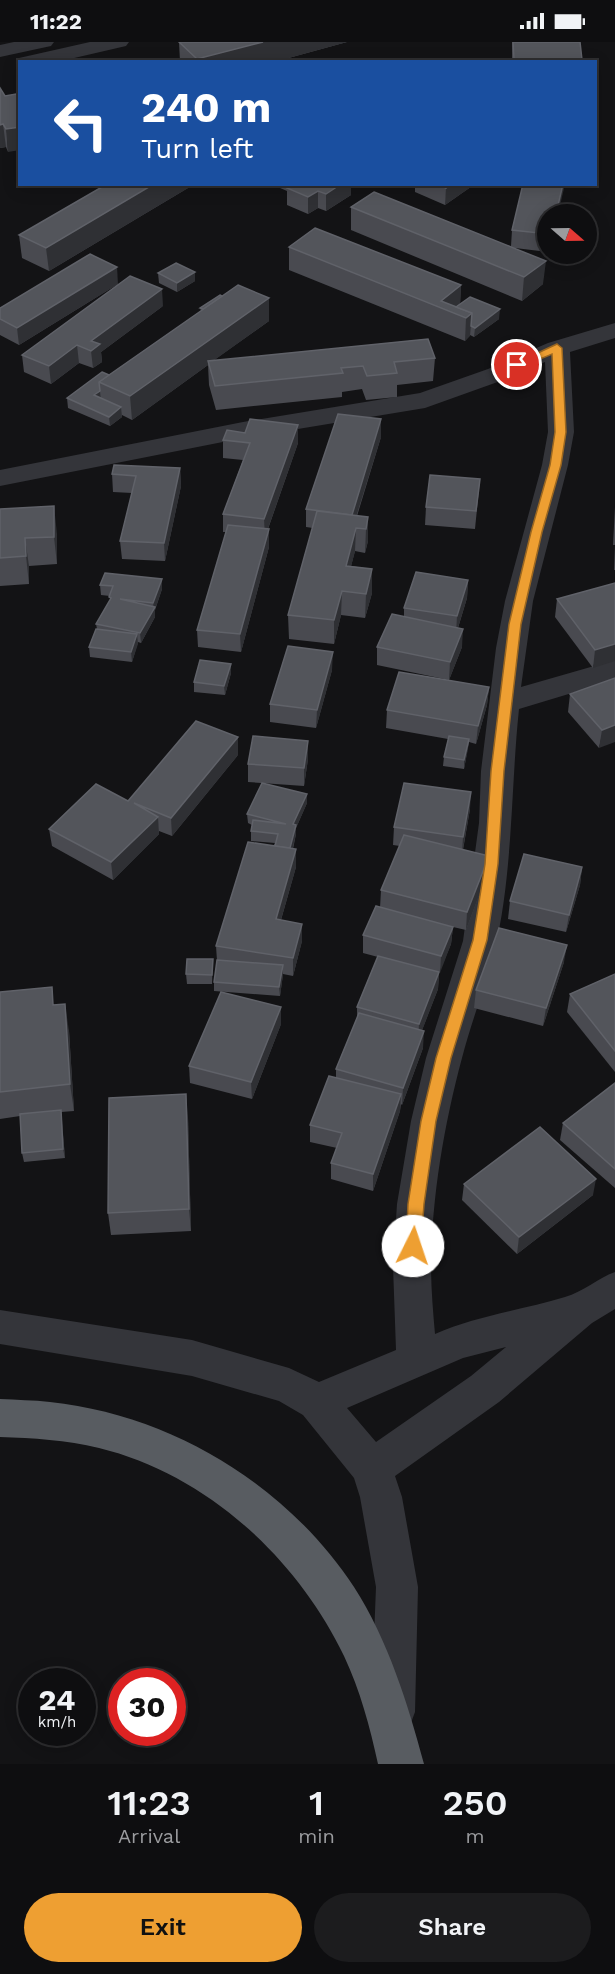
<!DOCTYPE html>
<style>
:root{--surface:#0e0e10;--page:#1c1c1e;--text:#f1f3f6;--muted:#9b9c9f;--line:#2e2e30;--accent:#ee9f32}
body{margin:0;font-family:"Work Sans",sans-serif;background:var(--page);color:var(--text);height:100vh;display:flex;flex-direction:column;font-size:22px;white-space:nowrap}
*{box-sizing:border-box;margin:0}
p{font-size:20px;color:var(--muted)}
.icon{flex:none;width:33px;height:33px;fill:none;stroke:currentColor;stroke-width:2;stroke-linecap:round;stroke-linejoin:round}
.map{position:relative;height:1722px;overflow:hidden}
.panel{display:flex;flex-direction:column;background:var(--surface);flex:1}
.panel>*{flex:none}
.hud{position:absolute;left:18px;top:18px;width:579px;height:126px;border-radius:0px;box-shadow:0 3px 15px #0003,0 0 0 2px var(--line);background:#1a4fa0;color:#fff;overflow:hidden}
.needle{width:39px;rotate:110deg}
.fabs{position:absolute;left:537px;top:162px;display:grid;gap:12px}
.fabs a{display:grid;place-items:center;width:60px;height:60px;border-radius:50%;background:var(--surface);box-shadow:0 3px 15px #0003,0 0 0 2px var(--line);font-size:30px}
.speed{position:absolute;left:18px;top:1626px;display:flex;gap:12px;font-size:30px;font-weight:700;text-align:center}
.speed>*{display:grid;place-content:center;width:78px;height:78px;border-radius:50%;background:var(--surface);box-shadow:0 3px 15px #0003,0 0 0 2px var(--line);line-height:1}
.speed small{font-size:15px;font-weight:400}
.speed .limit{border:9px solid #d22;background:#fff;color:#111}
.pin{position:absolute;display:grid;place-items:center;width:51px;height:51px;color:#fff;margin:-26px;border:3px solid #fff;border-radius:50%;box-shadow:0 2px 6px #0007}
.me{position:absolute;width:66px;margin:-33px;rotate:4deg;stroke-linejoin:round;filter:drop-shadow(0 0 4px #0008)}
.turn{display:flex;align-items:center;gap:21px;height:126px;padding:0 24px;font-size:27px}
.turn .icon{width:78px;height:78px;stroke-width:2.5}
.turn b{display:block;font-size:42px;line-height:51px}
.eta{display:flex;justify-content:space-evenly;align-items:center;height:102px;text-align:center}
.eta b{font-size:36px;font-weight:600;line-height:42px}
.cta{display:flex;gap:12px;margin-top:auto;padding:12px 24px}
.cta a{flex:1;height:69px;border-radius:36px;background:var(--accent);color:#111;font-size:24px;font-weight:600;line-height:69px;text-align:center}
.cta a+a{background:var(--page);color:var(--text)}
.status{display:flex;justify-content:space-between;align-items:center;height:42px;padding:0 30px;background:var(--surface);direction:ltr}
.status svg{height:16px;fill:currentColor}
.map>svg:first-child{display:block}
.lines{fill:none;stroke-linecap:round;stroke-linejoin:round}
.minor{fill:#34353a;fill-rule:evenodd}
.trunk{fill:#585c61;fill-rule:evenodd}
.wall{fill:#494a50}
.shaded-wall{fill:#2f3034}
.building{fill:#53555b;stroke:#606269;stroke-width:1.5}
.route{fill:#ee9f32;stroke:#9b6720;stroke-width:1.5}
</style>
<div class="status"><b>11:22</b><svg viewBox="0 0 49 12"><path d="M0 12V9h3v3zM5 12V6h3v6zM10 12V3h3v9zM15 12V0h3v12zM26 1h20v11H26zM47 4h2v5h-2z"/></svg></div>
<div class="map">
<svg width="615" height="1722" viewBox="0 0 615 1722">
<rect width="100%" height="100%" fill="#131315"/>
<g class="lines">
<g class="minor">
<polygon points="14,0 54,0 51,4 0,15 0,3"/>
<polygon points="90,0 129,0 126,4 57,20 20,20 20,25 16,20 19,16"/>
<path d="M615,281V296L570,310L574,390L568,423L533,559L521,645L615,618V638L519,667C511,743 513,823 497,898C488,938 472,977 462,1016C444,1083 432,1154 431,1223C431,1246 433,1269 435,1292C476,1274 522,1268 565,1255C583,1250 598,1236 615,1230V1267L592,1281L499,1360L395,1434L402,1455L418,1545L415,1670L409,1686L393,1692L377,1686L371,1670L376,1545L360,1455L354,1436L303,1373L279,1359L192,1334L0,1302V1268L192,1298L289,1326L319,1340L396,1308L393,1224L397,1162L411,1079L426,1016L463,899L479,781L481,729L496,606L505,559L542,423L548,390L545,320L506,337L425,366L243,396L0,444V428L243,380L420,351L488,327L548,301ZM506,1305L471,1334L376,1400L347,1366L463,1316Z"/>
</g>
<path class="trunk" d="M0,1357C17,1358 33,1358 50,1360C172,1373 287,1443 354,1545C388,1598 408,1662 424,1722H378C370,1685 360,1648 344,1614C297,1516 206,1432 99,1406C66,1398 33,1396 0,1395Z"/>
</g>
<g class="wall">
<polygon points="179,0 347,0 274,20 180,20"/>
<polygon points="512,0 580,0 582,20 512,20"/>
<polygon points="5,54 8,110 6,105 0,106"/>
<polygon points="107,142 188,142 188,146 49,229 22,216 19,193"/>
<polygon points="271,142 351,142 351,153 326,169 318,166 308,172 287,163 287,149"/>
<polygon points="415,142 475,142 445,163 415,150"/>
<polygon points="351,165 511,204 512,188 548,172 548,210 515,206 543,242 522,259 351,188"/>
<polygon points="289,205 461,243 460,262 499,277 474,295 470,293 465,299 289,228"/>
<polygon points="195,230 195,239 177,250 159,241 158,231"/>
<polygon points="118,242 19,303 0,293 0,266"/>
<polygon points="163,264 101,310 102,320 93,326 79,321 51,342 24,330 22,313"/>
<polygon points="200,266 269,279 214,318 435,316 433,339 397,343 397,355 366,358 362,347 342,350 342,355 216,368 209,343 208,323 132,378 122,373 122,375 110,384 68,366 67,356 109,333 201,269"/>
<polygon points="298,383 298,401 268,487 269,505 241,610 198,605 197,588 226,490 223,490 223,472 243,418 223,416 223,398 245,391"/>
<polygon points="381,395 357,474 368,475 368,499 365,511 355,509 351,524 372,527 372,551 365,576 341,573 334,602 289,597 288,573 313,486 306,485 306,467"/>
<polygon points="180,426 181,444 165,519 122,517 120,499 132,451 113,450 112,432"/>
<polygon points="480,437 475,487 425,483 426,465"/>
<polygon points="615,465 615,528 614,528 615,503 613,503"/>
<polygon points="0,467 57,492 57,522 29,524 29,542 0,544"/>
<polygon points="468,538 467,556 458,586 462,605 449,638 377,623 377,605 404,575 404,566"/>
<polygon points="615,541 593,626 555,575 557,557"/>
<polygon points="100,543 162,547 155,568 155,575 141,601 138,600 132,620 90,615 89,605 97,587 96,582 110,559 110,554 101,553"/>
<polygon points="231,622 231,631 225,653 194,650 194,640"/>
<polygon points="332,628 316,686 270,680 270,662"/>
<polygon points="615,636 599,706 568,670 570,652"/>
<polygon points="489,645 487,663 476,702 469,700 464,727 443,724 444,715 448,697 386,686 387,668"/>
<polygon points="238,713 172,794 159,789 159,792 113,838 52,804 49,787 128,759"/>
<polygon points="308,717 304,744 248,740 248,722"/>
<polygon points="307,761 296,786 296,792 293,807 296,807 296,825 281,878 302,899 293,934 283,932 280,954 214,949 214,940 217,919 216,904 275,801 251,799 251,789 252,783 248,781 247,772"/>
<polygon points="470,767 463,808 487,832 466,888 453,885 451,902 439,931 438,947 422,988 423,1006 402,1063 401,1062 400,1069 373,1149 331,1137 331,1121 337,1106 310,1100 310,1083 336,1035 336,1027 357,977 357,965 378,915 363,911 363,893 380,866 381,848 400,804 393,803 394,785"/>
<polygon points="582,825 580,843 566,890 508,877 510,859"/>
<polygon points="213,917 212,942 187,942 186,932"/>
<polygon points="564,920 543,984 474,966 476,948"/>
<polygon points="615,932 615,1030 567,970 570,952"/>
<polygon points="0,950 55,963 69,989 74,1069 61,1070 65,1116 24,1120 22,1111 20,1074 0,1077"/>
<polygon points="281,982 252,1057 190,1041 189,1024"/>
<polygon points="615,1041 615,1146 560,1098 563,1081"/>
<polygon points="188,1075 191,1189 111,1193 108,1171"/>
<polygon points="464,1142 593,1153 517,1212 462,1158"/>
</g>
<g class="shaded-wall">
<polygon points="263,0 347,0 274,20 197,20 197,17"/>
<polygon points="3,82 6,105 0,106 0,83"/>
<polygon points="20,85 20,108 8,110 6,87"/>
<polygon points="154,142 188,142 188,146 49,229 46,206"/>
<polygon points="341,142 351,142 351,153 326,169 326,152"/>
<polygon points="451,142 475,142 445,163 446,146"/>
<polygon points="563,142 565,142 558,172 556,172"/>
<polygon points="318,149 318,166 308,172 308,155"/>
<polygon points="546,219 543,242 522,259 524,235"/>
<polygon points="117,225 118,242 19,303 17,286"/>
<polygon points="195,230 195,239 177,250 177,241"/>
<polygon points="461,243 460,266 441,259"/>
<polygon points="162,247 163,264 101,310 102,320 93,326 91,309 91,299"/>
<polygon points="269,256 269,279 209,322 208,319 208,323 132,378 130,354"/>
<polygon points="500,267 499,277 474,295 475,286"/>
<polygon points="472,271 470,294 465,299 466,276"/>
<polygon points="77,303 79,321 51,342 49,324"/>
<polygon points="100,349 101,359 94,353"/>
<polygon points="121,365 122,375 110,384 109,375"/>
<polygon points="381,377 381,395 351,491 352,473"/>
<polygon points="298,383 298,401 265,495 264,477"/>
<polygon points="180,426 181,444 165,519 164,501"/>
<polygon points="54,464 57,492 57,522 54,495"/>
<polygon points="368,475 368,499 365,511 366,487"/>
<polygon points="356,486 355,509 345,548 346,524"/>
<polygon points="269,487 269,505 241,610 240,592"/>
<polygon points="25,496 29,524 29,542 26,514"/>
<polygon points="372,527 372,551 365,576 366,552"/>
<polygon points="162,537 162,547 155,568 155,575 141,601 140,591 154,567 153,561"/>
<polygon points="468,538 467,556 456,592 457,574"/>
<polygon points="342,549 341,573 334,602 334,578"/>
<polygon points="463,587 462,605 449,638 450,620"/>
<polygon points="137,592 138,602 132,620 131,610"/>
<polygon points="615,602 615,619 593,626 595,608"/>
<polygon points="333,610 332,628 316,686 317,668"/>
<polygon points="231,622 231,631 225,653 224,644"/>
<polygon points="489,645 487,663 476,702 478,684"/>
<polygon points="615,683 615,700 599,706 602,688"/>
<polygon points="238,695 238,713 172,794 171,776"/>
<polygon points="469,697 468,707 464,727 464,718"/>
<polygon points="308,699 308,717 304,744 304,726"/>
<polygon points="471,750 470,767 462,812 463,795"/>
<polygon points="307,752 307,761 296,786 296,792 290,817 290,807 293,782"/>
<polygon points="158,775 159,792 113,838 111,820"/>
<polygon points="296,807 296,825 276,895 276,877"/>
<polygon points="489,814 487,832 466,888 467,870"/>
<polygon points="582,825 580,843 566,890 569,873"/>
<polygon points="302,882 302,899 293,934 293,916"/>
<polygon points="453,885 451,902 440,931 441,914"/>
<polygon points="567,903 564,920 543,984 546,966"/>
<polygon points="283,923 283,933 280,954 279,945"/>
<polygon points="439,930 438,947 418,999 419,982"/>
<polygon points="65,962 69,989 74,1069 70,1042"/>
<polygon points="281,965 281,982 252,1057 251,1040"/>
<polygon points="424,989 423,1006 402,1063 403,1046"/>
<polygon points="186,1052 188,1075 191,1189 189,1167"/>
<polygon points="401,1052 400,1069 373,1149 373,1132"/>
<polygon points="61,1068 62,1077 65,1116 63,1107"/>
<polygon points="596,1137 593,1153 517,1212 519,1195"/>
</g>
<g class="building">
<polygon points="179,0 263,0 197,17"/>
<polygon points="513,0 580,0 582,18 514,17"/>
<polygon points="0,46 5,54 16,52 20,57 20,85 6,87 3,82 0,83"/>
<polygon points="107,142 154,142 46,206 19,193"/>
<polygon points="291,142 341,142 326,152 318,149 308,155 287,146"/>
<polygon points="438,142 451,142 446,146"/>
<polygon points="523,142 563,142 556,172 548,172 548,192 512,188"/>
<polygon points="374,150 546,219 524,235 351,165"/>
<polygon points="315,186 461,243 441,259 472,271 466,276 289,205"/>
<polygon points="90,212 117,225 17,286 0,277 0,266"/>
<polygon points="176,221 195,230 177,241 158,231"/>
<polygon points="130,234 162,247 91,299 100,302 91,309 77,303 49,324 22,313"/>
<polygon points="238,243 269,256 130,354 99,340"/>
<polygon points="220,253 222,254 203,267 200,266"/>
<polygon points="470,255 500,267 475,286 471,284 472,271 456,265"/>
<polygon points="428,297 435,316 394,320 397,331 367,334 363,324 341,326 343,331 215,344 208,319"/>
<polygon points="102,330 109,333 99,340 100,349 94,353 121,365 109,375 67,356"/>
<polygon points="338,372 381,377 352,473 306,467"/>
<polygon points="250,377 298,383 264,477 223,472 250,401 223,398 227,388 245,391"/>
<polygon points="114,423 180,426 164,501 120,499 136,434 112,432"/>
<polygon points="430,433 480,437 476,469 426,465"/>
<polygon points="54,464 54,495 25,496 26,514 0,516 0,467"/>
<polygon points="317,469 368,475 366,487 356,486 346,524 372,527 366,552 342,549 334,578 288,573"/>
<polygon points="228,483 269,487 240,592 197,588"/>
<polygon points="416,530 468,538 457,574 404,566"/>
<polygon points="105,531 162,537 153,561 120,557 155,565 140,591 96,582 111,556 109,555 113,544 100,543"/>
<polygon points="615,541 615,602 595,608 557,557"/>
<polygon points="392,572 463,587 450,620 377,605"/>
<polygon points="96,587 137,592 131,610 89,605"/>
<polygon points="288,604 333,610 317,668 270,662"/>
<polygon points="200,618 231,622 224,644 194,640"/>
<polygon points="399,630 489,645 478,684 387,668"/>
<polygon points="615,636 615,683 602,688 570,652"/>
<polygon points="196,679 238,695 171,776 134,761 158,775 111,820 49,787 96,742 128,759"/>
<polygon points="253,694 308,699 304,726 248,722"/>
<polygon points="449,694 469,697 464,718 444,715"/>
<polygon points="262,741 307,752 293,782 296,783 290,806 275,804 278,792 251,789 253,778 286,782 247,772"/>
<polygon points="404,741 471,750 463,795 394,785"/>
<polygon points="404,793 489,814 467,870 381,848"/>
<polygon points="248,800 296,807 276,877 302,882 293,916 216,904"/>
<polygon points="524,812 582,825 569,873 510,859"/>
<polygon points="376,864 453,885 441,914 363,893"/>
<polygon points="499,886 567,903 546,966 476,948"/>
<polygon points="378,914 439,930 419,982 357,965"/>
<polygon points="187,917 213,917 212,933 186,932"/>
<polygon points="217,918 283,923 279,945 214,940"/>
<polygon points="615,932 615,1009 570,952"/>
<polygon points="52,945 53,963 65,962 70,1042 0,1050 0,950"/>
<polygon points="221,950 281,965 251,1040 189,1024"/>
<polygon points="359,971 424,989 403,1046 336,1027"/>
<polygon points="329,1034 401,1052 373,1132 331,1121 342,1091 310,1083"/>
<polygon points="615,1041 615,1127 563,1081"/>
<polygon points="186,1052 189,1167 108,1171 109,1056"/>
<polygon points="61,1068 63,1107 22,1111 20,1072"/>
<polygon points="540,1085 596,1137 519,1195 464,1142"/>
</g>
<polygon class="route" points="557,302 562,306 566,390 561,423 542,490 521,582 504,729 498,822 487,898 451,1016 436,1079 424,1162 421,1204 419,1208 413,1210 408,1208 406,1204 408,1162 421,1079 436,1016 473,898 485,822 491,729 509,582 531,490 550,423 555,390 552,312 521,325 512,323"/>
</svg>
<div class="fabs">
<a><svg class="needle" viewBox="-14 -14 28 28"><path d="M0-13l5 13h-10z" fill="#e53935"/><path d="M0 13l5-13h-10z" fill="#9b9c9f"/></svg></a>
</div>
<div class="speed"><div>24<small>km/h</small></div><div class="limit">30</div></div>
<div class="pin" style="left:517px;top:323px;background:#d93025"><svg class="icon" aria-label="arrive" viewBox="0 0 24 24"><path d="M6 21V4h12l-3 4 3 4H6"/></svg></div>
<svg class="me" style="left:413px;top:1204px" viewBox="-20 -20 40 40"><circle r="19" fill="#fff"/><path d="M0-13L10 11 0 6-10 11z" fill="#ee9f32"/></svg>
<div class="hud">
<div class="turn"><svg class="icon" aria-label="left" viewBox="0 0 24 24"><path d="M17 20v-9H6M10 6l-5 5 5 5"/></svg><div><b>240 m</b>Turn left</div></div>
</div>
</div>
<section class="panel">
<div class="eta">
<div><b>11:23</b><p>Arrival</p></div>
<div><b>1</b><p>min</p></div>
<div><b>250</b><p>m</p></div>
</div>
<div class="cta"><a>Exit</a><a>Share</a></div>
</section>
